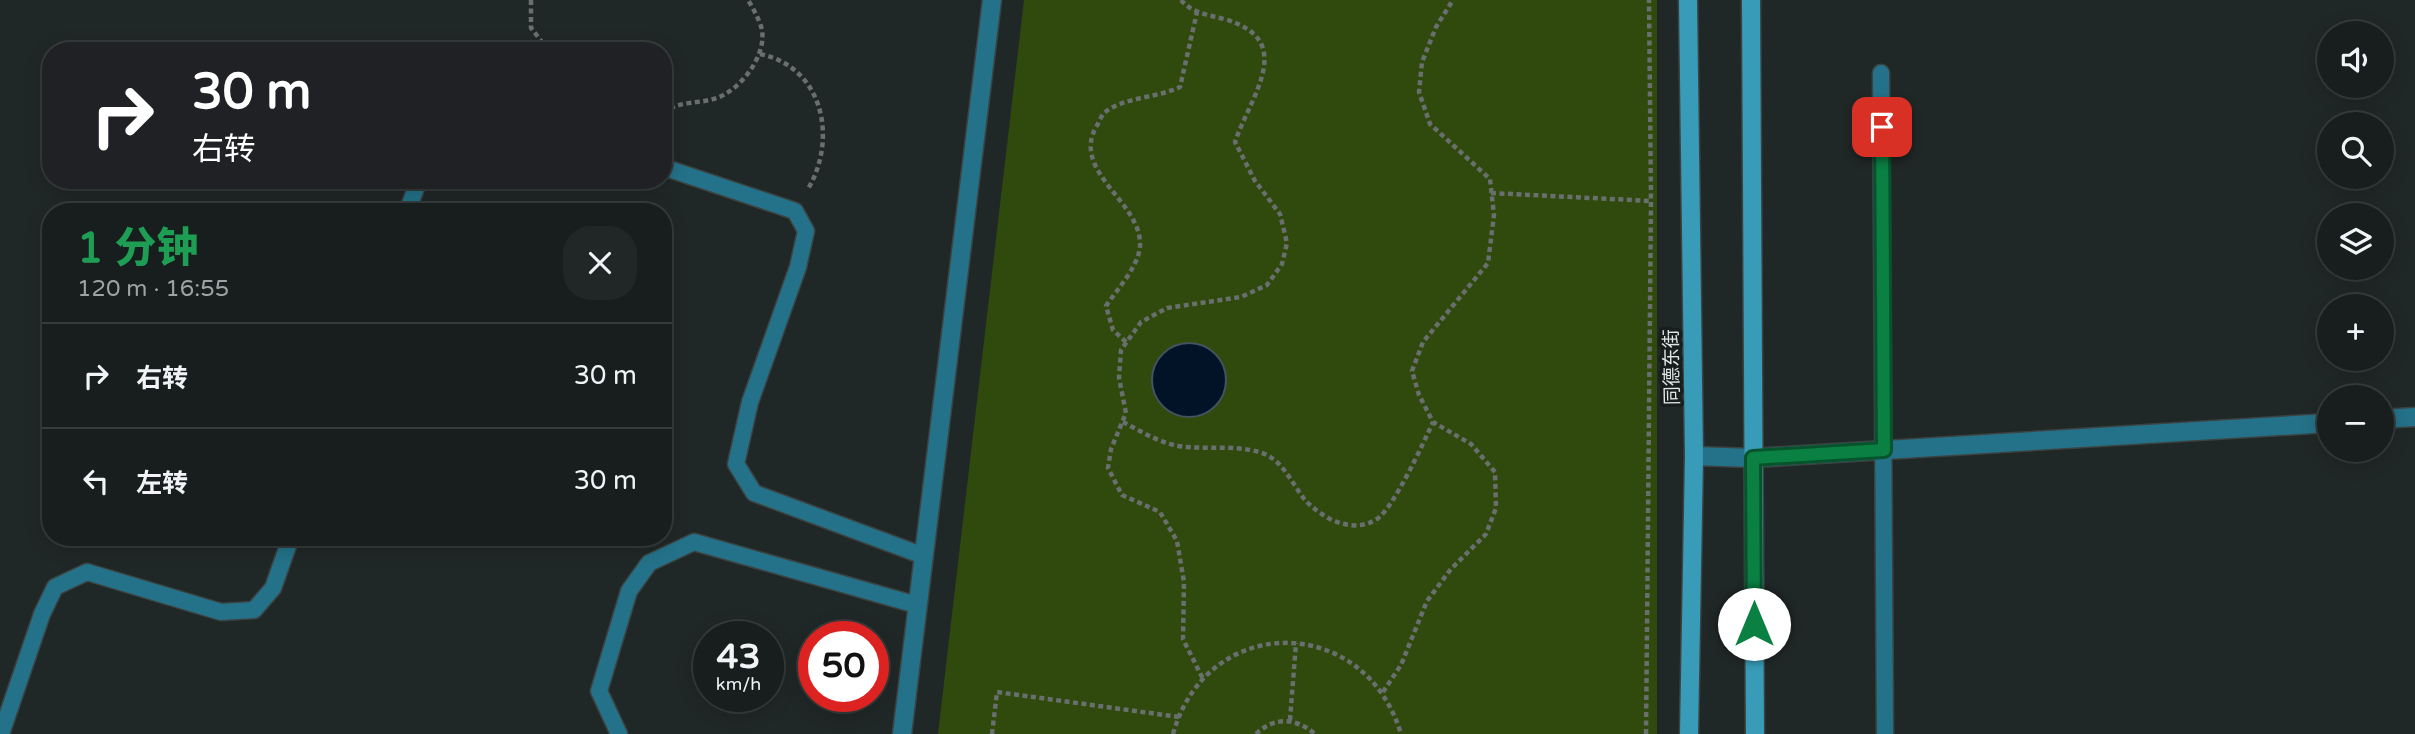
<!DOCTYPE html>
<html lang="zh">
<meta charset="utf-8">
<style>
:root{--surface:#181e1d;--page:#212726;--text:#f1f3f6;--muted:#9fa2a4;--line:#363c3b}
body{margin:0;font-family:"Varela Round","Noto Sans SC",sans-serif;background:var(--page);color:var(--text);height:100vh;display:flex;flex-direction:column;font-size:26px;white-space:nowrap}
*{box-sizing:border-box;margin:0}
p{font-size:23px;color:var(--muted)}
.icon{flex:none;width:38px;height:38px;fill:none;stroke:currentColor;stroke-width:2;stroke-linecap:round;stroke-linejoin:round}
.map{position:relative;flex:1;overflow:hidden}
.details{position:absolute;left:42px;top:203px;width:630px;height:343px;display:flex;flex-direction:column;background:var(--surface);border-radius:28px;box-shadow:0 4px 18px #0003,0 0 0 2px var(--line)}
.details>*{flex:none}
.banner{position:absolute;left:42px;top:42px;width:630px;height:147px;border-radius:28px;box-shadow:0 4px 18px #0003,0 0 0 2px var(--line);background:#202124;color:#fff;overflow:hidden}
.tools{position:absolute;left:2317px;top:21px;display:grid;gap:14px}
.tools a{display:grid;place-items:center;width:77px;height:77px;border-radius:50%;background:var(--surface);box-shadow:0 4px 18px #0003,0 0 0 2px var(--line);font-size:35px}
.speed{position:absolute;left:693px;top:621px;display:flex;gap:14px;font-size:35px;font-weight:700;text-align:center}
.speed>*{display:grid;place-content:center;width:91px;height:91px;border-radius:50%;background:var(--surface);box-shadow:0 4px 18px #0003,0 0 0 2px var(--line);line-height:1}
.speed small{font-size:18px;font-weight:400}
.speed .limit{border:10px solid #d22;background:#fff;color:#111}
.pin{position:absolute;display:grid;place-items:center;width:60px;height:60px;color:#fff;margin:-30px;border-radius:14px;box-shadow:0 4px 10px #0006}
.me{position:absolute;width:77px;margin:-38px;rotate:0deg;stroke-linejoin:round;filter:drop-shadow(0 0 5px #0008)}
.turn{display:flex;align-items:center;gap:24px;height:147px;padding:0 35px;font-size:32px}
.turn .icon{width:91px;height:91px;stroke-width:2.5}
.turn b{display:block;font-size:49px;line-height:60px}
.round{display:grid;place-items:center;flex:none;width:74px;height:74px;border-radius:28px;background:var(--page)}
.overview{display:flex;align-items:center;justify-content:space-between;height:119px;padding:0 35px}
h1{font-size:42px;font-weight:800;line-height:52px;color:#1e9e55}
ul{padding:0;list-style:none}
li{display:flex;align-items:center;gap:21px;height:105px;padding:0 35px;border-top:2px solid var(--line)}
li div{flex:1}
li b{display:block;font-size:26px}
li em{font-style:normal}
.map>svg:first-child{display:block}
.green{fill:#30490c}
.water{fill:#021327;stroke:#455260;stroke-width:2}
.lines{fill:none;stroke-linecap:round;stroke-linejoin:round}
.service-casing{stroke:#3b4342;stroke-width:19}
.minor-casing{stroke:#3b4342;stroke-width:21}
.secondary-casing{stroke:#3b4342;stroke-width:21}
.path{stroke:#686f6e;stroke-width:4.5;stroke-dasharray:5 3.5;stroke-linecap:butt}
.service{stroke:#247289;stroke-width:16}
.minor{stroke:#247289;stroke-width:18}
.secondary{stroke:#389bb7;stroke-width:18}
.route-casing{stroke:#07532c;stroke-width:18}
.route{stroke:#0b8043;stroke-width:12}
.labels{text-anchor:middle;dominant-baseline:central;stroke-width:7;stroke-linejoin:round;paint-order:stroke}
.street-label{font-size:19px;fill:#e1e6e6;stroke:#161e1e}
</style>
<div class="map">
<svg width="2415" height="734" viewBox="0 0 2415 734">
<rect width="100%" height="100%" fill="#202827"/>
<polygon class="green" points="1024,0 1657,0 1657,734 938,734"/>
<circle class="water" cx="1189" cy="380" r="37"/>
<g class="lines">
<g class="service-casing">
<g id="service">
<polyline points="1881,73 1885,734"/>
<polyline points="663,167 795,211 806,231 798,267 750,402 736,464 754,493 924,556"/>
<polyline points="407,212 419,180"/>
<polyline points="1,734 42,614 55,587 87,572 221,612 254,610 273,588 291,537"/>
<polyline points="619,734 599,691 629,591 649,563 694,542 917,605"/>
</g>
</g>
<g class="minor-casing">
<g id="minor">
<polyline points="2382,419 2415,417"/>
<polyline points="1694,456 1753,458 2329,423"/>
<polyline points="902,734 992,0"/>
</g>
</g>
<g class="secondary-casing">
<g id="secondary">
<polyline points="1688,0 1694,456 1689,734"/>
<polyline points="1751,0 1755,734"/>
</g>
</g>
<g class="path">
<polyline points="531,0 531,28 549,51"/>
<path d="M1181,0C1192,13 1208,15 1224,19C1298,40 1251,95 1235,142L1255,181L1280,214L1287,243L1282,264L1267,285L1241,297L1167,308L1141,322L1121,350L1119,378L1126,413L1111,449L1108,468L1122,495L1160,512L1177,541L1184,582L1183,639L1203,679"/>
<path d="M760,54C823,67 838,138 808,189"/>
<path d="M663,113C682,98 706,106 725,94C745,83 766,54 762,30C760,21 753,8 748,0"/>
<polyline points="1491,193 1651,201"/>
<path d="M1126,342L1113,330L1106,306C1118,288 1142,263 1140,241C1137,200 1072,171 1096,127C1099,123 1101,116 1104,113C1123,97 1157,98 1180,87L1197,12"/>
<path d="M1123,422C1142,432 1165,446 1187,447C1212,449 1238,445 1262,453C1283,460 1292,484 1305,500C1322,518 1352,535 1377,519C1393,509 1424,442 1433,422"/>
<polyline points="1383,692 1401,665 1427,601 1451,569 1486,534 1496,508 1495,472 1471,444 1433,422 1419,395 1412,371 1423,342 1488,263 1494,215 1490,179 1430,124 1419,92 1422,62 1436,27 1453,0"/>
<polyline points="1290,720 1296,643"/>
<polyline points="992,734 997,692 1179,717"/>
<path d="M1173,734C1207,612 1365,613 1401,734"/>
<path d="M1256,734C1275,716 1296,718 1315,734"/>
<polyline points="1646,734 1651,201 1649,0"/>
</g>
<use href="#service" class="service"/>
<use href="#minor" class="minor"/>
<use href="#secondary" class="secondary"/>
</g>
<g class="lines">
<g class="route-casing">
<polyline id="route" points="1754,624 1753,458 1884,450 1882,127"/>
</g>
<use href="#route" class="route"/>
</g>
<g class="labels">
<g class="street-label">
<text transform="translate(1672 367) rotate(-91)">同德东街</text>
</g>
</g>
</svg>
<div class="tools">
<a><svg class="icon" aria-label="sound" viewBox="0 0 24 24"><path d="M4 9h4l5-4v14l-5-4H4zM17 9q2 3 0 6"/></svg></a>
<a><svg class="icon" aria-label="search" viewBox="0 0 24 24"><circle cx="10" cy="10" r="6"/><path d="M15 15l6 6"/></svg></a>
<a><svg class="icon" aria-label="layers" viewBox="0 0 24 24"><path d="M12 4l9 5-9 5-9-5zM3 14l9 5 9-5"/></svg></a>
<a>+</a>
<a>−</a>
</div>
<div class="speed"><div>43<small>km/h</small></div><div class="limit">50</div></div>
<div class="pin" style="left:1882px;top:127px;background:#d93025"><svg class="icon" aria-label="arrive" viewBox="0 0 24 24"><path d="M6 21V4h12l-3 4 3 4H6"/></svg></div>
<svg class="me" style="left:1754px;top:624px" viewBox="-20 -20 40 40"><circle r="19" fill="#fff"/><path d="M0-13L10 11 0 6-10 11z" fill="#0b8043"/></svg>
<div class="banner">
<div class="turn"><svg class="icon" aria-label="right" viewBox="0 0 24 24"><path d="M7 20v-9h11M14 6l5 5-5 5"/></svg><div><b>30 m</b>右转</div></div>
</div>
<section class="details">
<div class="overview"><div><h1>1 分钟</h1><p>120 m · 16:55</p></div><a class="round"><svg class="icon" aria-label="close" viewBox="0 0 24 24"><path d="M6 6l12 12M18 6L6 18"/></svg></a></div>
<ul>
<li><svg class="icon" aria-label="right" viewBox="0 0 24 24"><path d="M7 20v-9h11M14 6l5 5-5 5"/></svg><div><b>右转</b></div><em>30 m</em></li>
<li><svg class="icon" aria-label="left" viewBox="0 0 24 24"><path d="M17 20v-9H6M10 6l-5 5 5 5"/></svg><div><b>左转</b></div><em>30 m</em></li>
</ul>
</section>
</div>
